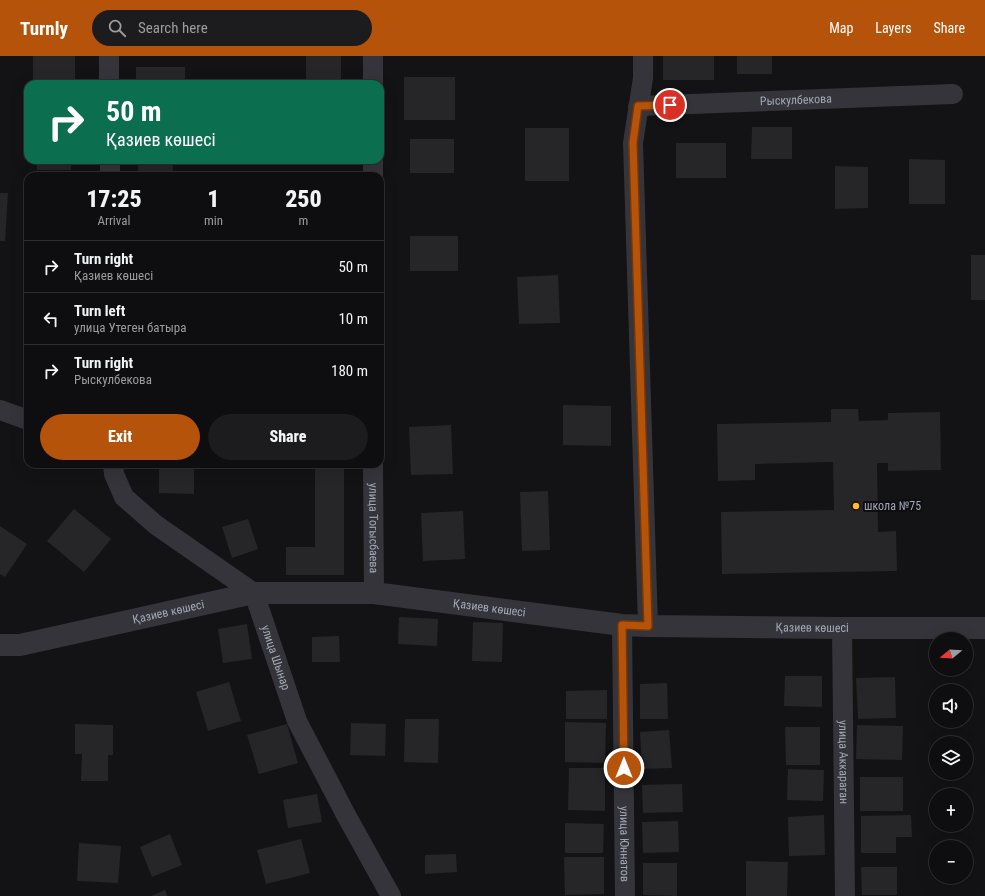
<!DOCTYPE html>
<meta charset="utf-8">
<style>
:root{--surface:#0e0e10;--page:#1c1c1e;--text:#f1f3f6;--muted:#9b9c9f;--line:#2e2e30;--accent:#b45309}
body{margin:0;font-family:"Roboto Condensed",sans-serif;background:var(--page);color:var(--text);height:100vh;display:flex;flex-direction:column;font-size:15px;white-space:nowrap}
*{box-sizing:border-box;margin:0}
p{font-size:13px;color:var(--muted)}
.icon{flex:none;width:22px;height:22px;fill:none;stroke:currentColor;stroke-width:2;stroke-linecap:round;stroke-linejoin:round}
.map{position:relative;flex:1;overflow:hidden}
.drawer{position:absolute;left:24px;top:116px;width:360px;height:296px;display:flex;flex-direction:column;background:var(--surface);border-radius:12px;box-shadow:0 4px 16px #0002,0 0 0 1px var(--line)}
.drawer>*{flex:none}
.top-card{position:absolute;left:24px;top:24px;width:360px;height:84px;border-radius:12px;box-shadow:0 4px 16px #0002,0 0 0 1px var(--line);background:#0b6e4f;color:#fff;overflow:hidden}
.needle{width:26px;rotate:252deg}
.buttons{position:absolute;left:929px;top:576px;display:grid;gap:8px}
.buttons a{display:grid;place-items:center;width:44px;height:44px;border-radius:50%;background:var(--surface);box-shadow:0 4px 16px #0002,0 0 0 1px var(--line);font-size:20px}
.pin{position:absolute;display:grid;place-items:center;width:34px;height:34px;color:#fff;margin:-17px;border:2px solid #fff;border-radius:50%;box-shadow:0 1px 4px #0007}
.me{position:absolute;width:44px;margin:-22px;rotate:0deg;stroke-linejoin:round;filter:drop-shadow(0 0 3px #0008)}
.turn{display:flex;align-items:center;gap:14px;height:84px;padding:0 16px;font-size:18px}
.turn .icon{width:52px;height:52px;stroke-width:2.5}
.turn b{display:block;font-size:28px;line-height:34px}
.eta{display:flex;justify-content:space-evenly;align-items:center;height:68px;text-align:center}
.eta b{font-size:24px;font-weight:800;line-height:28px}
.action{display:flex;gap:8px;margin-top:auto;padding:8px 16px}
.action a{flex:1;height:46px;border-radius:24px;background:var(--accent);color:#fff;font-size:16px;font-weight:800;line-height:46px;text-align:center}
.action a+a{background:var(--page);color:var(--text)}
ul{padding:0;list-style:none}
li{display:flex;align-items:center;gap:12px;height:52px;padding:0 16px;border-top:1px solid var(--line)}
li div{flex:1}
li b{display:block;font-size:15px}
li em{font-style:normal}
header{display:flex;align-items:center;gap:24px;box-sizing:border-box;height:56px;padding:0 20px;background:var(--accent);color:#fff}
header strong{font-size:19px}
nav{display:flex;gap:22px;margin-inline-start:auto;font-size:14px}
.search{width:280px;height:36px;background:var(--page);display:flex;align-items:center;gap:10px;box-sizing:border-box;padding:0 14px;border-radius:22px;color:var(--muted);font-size:15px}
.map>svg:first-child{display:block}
.building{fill:#262629}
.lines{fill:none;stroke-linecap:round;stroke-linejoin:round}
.minor{stroke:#34343a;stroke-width:20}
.tertiary{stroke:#34343a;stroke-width:22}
.route-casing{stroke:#753606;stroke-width:10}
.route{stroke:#b45309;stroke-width:7}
.poi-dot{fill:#ffbe21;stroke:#0e0e10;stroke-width:1.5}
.labels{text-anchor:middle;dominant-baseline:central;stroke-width:4;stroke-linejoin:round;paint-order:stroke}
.street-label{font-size:12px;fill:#a3a8b7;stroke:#0e0e10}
.poi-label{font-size:12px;fill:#a3a8b7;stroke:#0e0e10;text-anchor:start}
</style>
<header>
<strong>Turnly</strong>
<div class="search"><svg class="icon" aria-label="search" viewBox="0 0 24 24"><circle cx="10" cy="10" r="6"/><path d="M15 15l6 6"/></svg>Search here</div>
<nav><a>Map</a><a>Layers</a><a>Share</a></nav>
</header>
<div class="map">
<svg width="985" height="840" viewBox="0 0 985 840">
<rect width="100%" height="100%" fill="#131315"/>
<g class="building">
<rect x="33" y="0" width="42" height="28"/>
<rect x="306" y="0" width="35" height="28"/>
<rect x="663" y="0" width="51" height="24"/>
<rect x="737" y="0" width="35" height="18"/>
<rect x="136" y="11" width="49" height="17"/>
<rect x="404" y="21" width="51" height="43"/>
<polygon points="752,71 792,71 792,103 751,103"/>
<rect x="525" y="72" width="44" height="53"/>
<rect x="410" y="83" width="44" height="34"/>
<rect x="676" y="87" width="50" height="35"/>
<polygon points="909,103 945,104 945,148 909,148"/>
<polygon points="36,104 71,104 71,114 37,114"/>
<rect x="138" y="104" width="35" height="16"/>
<polygon points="835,110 868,111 868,152 835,153"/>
<polygon points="0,137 8,137 5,185 0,185"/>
<rect x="410" y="180" width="48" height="35"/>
<rect x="971" y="199" width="14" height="45"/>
<polygon points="558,219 560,267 519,268 517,221"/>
<polygon points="563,349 611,350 611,390 563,389"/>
<polygon points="831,353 858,353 859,365 888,364 888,357 940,356 941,414 888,415 888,407 877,407 878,476 896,475 897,515 722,518 721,456 834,454 833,406 755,408 755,424 718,425 717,368 831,366"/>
<polygon points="451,369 453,418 411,419 409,371"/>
<polygon points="159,408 194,408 194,438 159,437"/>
<polygon points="285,408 344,408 344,519 286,519 286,491 315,491 315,410 285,409"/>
<polygon points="548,435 550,494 522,495 520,436"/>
<polygon points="74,453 111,483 84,516 47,485"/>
<polygon points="463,455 465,503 423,505 421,457"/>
<polygon points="248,463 258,493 232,502 222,471"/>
<polygon points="0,470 27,488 5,521 0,518"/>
<polygon points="399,561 438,563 437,590 398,588"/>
<polygon points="473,566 503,567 502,606 472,605"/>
<polygon points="247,568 252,603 223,607 218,573"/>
<polygon points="339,580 340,606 312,606 312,581"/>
<polygon points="785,620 822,620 822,651 784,650"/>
<polygon points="895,621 896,662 858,663 856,622"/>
<polygon points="229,626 241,665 208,675 196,636"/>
<polygon points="667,627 668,663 640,663 640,628"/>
<polygon points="607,634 607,663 566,663 566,635"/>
<polygon points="405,663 439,663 438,707 404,706"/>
<polygon points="565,666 606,667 605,707 565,706"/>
<polygon points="351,667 386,668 385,700 350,699"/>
<polygon points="75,668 113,669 113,699 108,699 108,725 81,725 82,698 75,698"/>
<polygon points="287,668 298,707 259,718 247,679"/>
<polygon points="857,669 903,670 902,704 856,703"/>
<polygon points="785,671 820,671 820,709 786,709"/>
<polygon points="669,674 672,712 642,713 640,676"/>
<polygon points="569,712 605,712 605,755 568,754"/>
<polygon points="788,713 824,714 823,745 787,744"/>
<rect x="860" y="721" width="43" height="34"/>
<polygon points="682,728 683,756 643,757 642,729"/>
<polygon points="317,738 322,766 288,772 283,744"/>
<polygon points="824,759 825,799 789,800 788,761"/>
<polygon points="911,759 912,781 896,781 896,797 861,797 861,760"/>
<polygon points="678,765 679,796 643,797 642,766"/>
<polygon points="565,767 604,768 603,797 565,797"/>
<polygon points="170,778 182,809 152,821 140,791"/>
<polygon points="301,783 310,817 266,828 257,794"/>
<polygon points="79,787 121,790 118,827 77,825"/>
<polygon points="456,798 457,816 425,818 425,799"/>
<polygon points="564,801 604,801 604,838 565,839"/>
<polygon points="746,805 788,806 787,840 746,840"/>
<polygon points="643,807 677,807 677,840 643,839"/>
<polygon points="861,811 897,811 897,839 862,839"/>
<polygon points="165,834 167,840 151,840"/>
</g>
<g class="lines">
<g class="minor">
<polyline points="109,0 109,28"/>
<polyline points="373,0 373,28"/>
<polyline points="643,0 643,22 633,87 648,570"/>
<path id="s1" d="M638,50L953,38"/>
<polyline points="110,104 110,120"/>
<polyline points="373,104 373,120"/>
<polyline points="0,354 28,364"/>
<path id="s2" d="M113,408L114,418L124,441L156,469L254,537L297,665L346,759L391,840"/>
<path id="s3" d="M373,408L374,537"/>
<path id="s4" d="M622,569L625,840"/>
<path id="s5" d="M842,572L845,840"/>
</g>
<path class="tertiary" id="s6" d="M0,589H20L254,537H374L622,569L648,570L842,572H985"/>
</g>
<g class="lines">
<g class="route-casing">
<polyline id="route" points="624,712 622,569 648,570 633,87 638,50 670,49"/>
</g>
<use href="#route" class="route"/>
</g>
<circle class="poi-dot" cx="856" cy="450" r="4"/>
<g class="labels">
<g class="street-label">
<text stroke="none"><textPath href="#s1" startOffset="158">Рыскулбекова</textPath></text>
<text stroke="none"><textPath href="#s3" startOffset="64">улица Тогысбаева</textPath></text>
<text stroke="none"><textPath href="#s6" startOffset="496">Қазиев көшесі</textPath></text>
<text stroke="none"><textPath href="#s6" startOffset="172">Қазиев көшесі</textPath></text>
<text stroke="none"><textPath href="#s6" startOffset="820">Қазиев көшесі</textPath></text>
<text stroke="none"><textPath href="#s2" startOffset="265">улица Шынар</textPath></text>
<text stroke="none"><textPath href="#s5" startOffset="134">улица Аккараган</textPath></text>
<text stroke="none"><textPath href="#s4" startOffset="219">улица Юннатов</textPath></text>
</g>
<g class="poi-label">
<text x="864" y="450">школа №75</text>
</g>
</g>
</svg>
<div class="buttons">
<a><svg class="needle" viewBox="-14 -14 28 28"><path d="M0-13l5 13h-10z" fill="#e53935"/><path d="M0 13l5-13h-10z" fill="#9b9c9f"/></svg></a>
<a><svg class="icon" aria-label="sound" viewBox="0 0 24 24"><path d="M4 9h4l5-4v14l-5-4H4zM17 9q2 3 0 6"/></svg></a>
<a><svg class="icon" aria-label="layers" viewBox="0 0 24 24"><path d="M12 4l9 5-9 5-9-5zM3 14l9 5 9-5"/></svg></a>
<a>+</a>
<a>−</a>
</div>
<div class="pin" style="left:670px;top:49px;background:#d93025"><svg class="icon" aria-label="arrive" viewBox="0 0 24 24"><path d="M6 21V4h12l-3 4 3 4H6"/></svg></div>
<svg class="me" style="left:624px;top:712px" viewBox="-20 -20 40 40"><circle r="17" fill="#b45309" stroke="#fff" stroke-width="3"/><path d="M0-11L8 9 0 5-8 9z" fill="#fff"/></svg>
<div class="top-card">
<div class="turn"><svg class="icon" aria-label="right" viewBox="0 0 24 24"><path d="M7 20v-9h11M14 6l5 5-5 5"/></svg><div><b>50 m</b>Қазиев көшесі</div></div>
</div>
<section class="drawer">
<div class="eta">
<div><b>17:25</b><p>Arrival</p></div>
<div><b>1</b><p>min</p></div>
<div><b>250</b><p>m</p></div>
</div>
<ul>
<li><svg class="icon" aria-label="right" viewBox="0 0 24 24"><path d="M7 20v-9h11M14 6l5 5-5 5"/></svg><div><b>Turn right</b><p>Қазиев көшесі</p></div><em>50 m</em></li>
<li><svg class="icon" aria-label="left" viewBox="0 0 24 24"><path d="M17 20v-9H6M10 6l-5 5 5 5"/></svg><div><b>Turn left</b><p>улица Утеген батыра</p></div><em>10 m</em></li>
<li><svg class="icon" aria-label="right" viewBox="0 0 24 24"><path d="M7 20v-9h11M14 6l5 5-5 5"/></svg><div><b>Turn right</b><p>Рыскулбекова</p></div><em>180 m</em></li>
</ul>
<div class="action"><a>Exit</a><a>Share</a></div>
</section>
</div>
